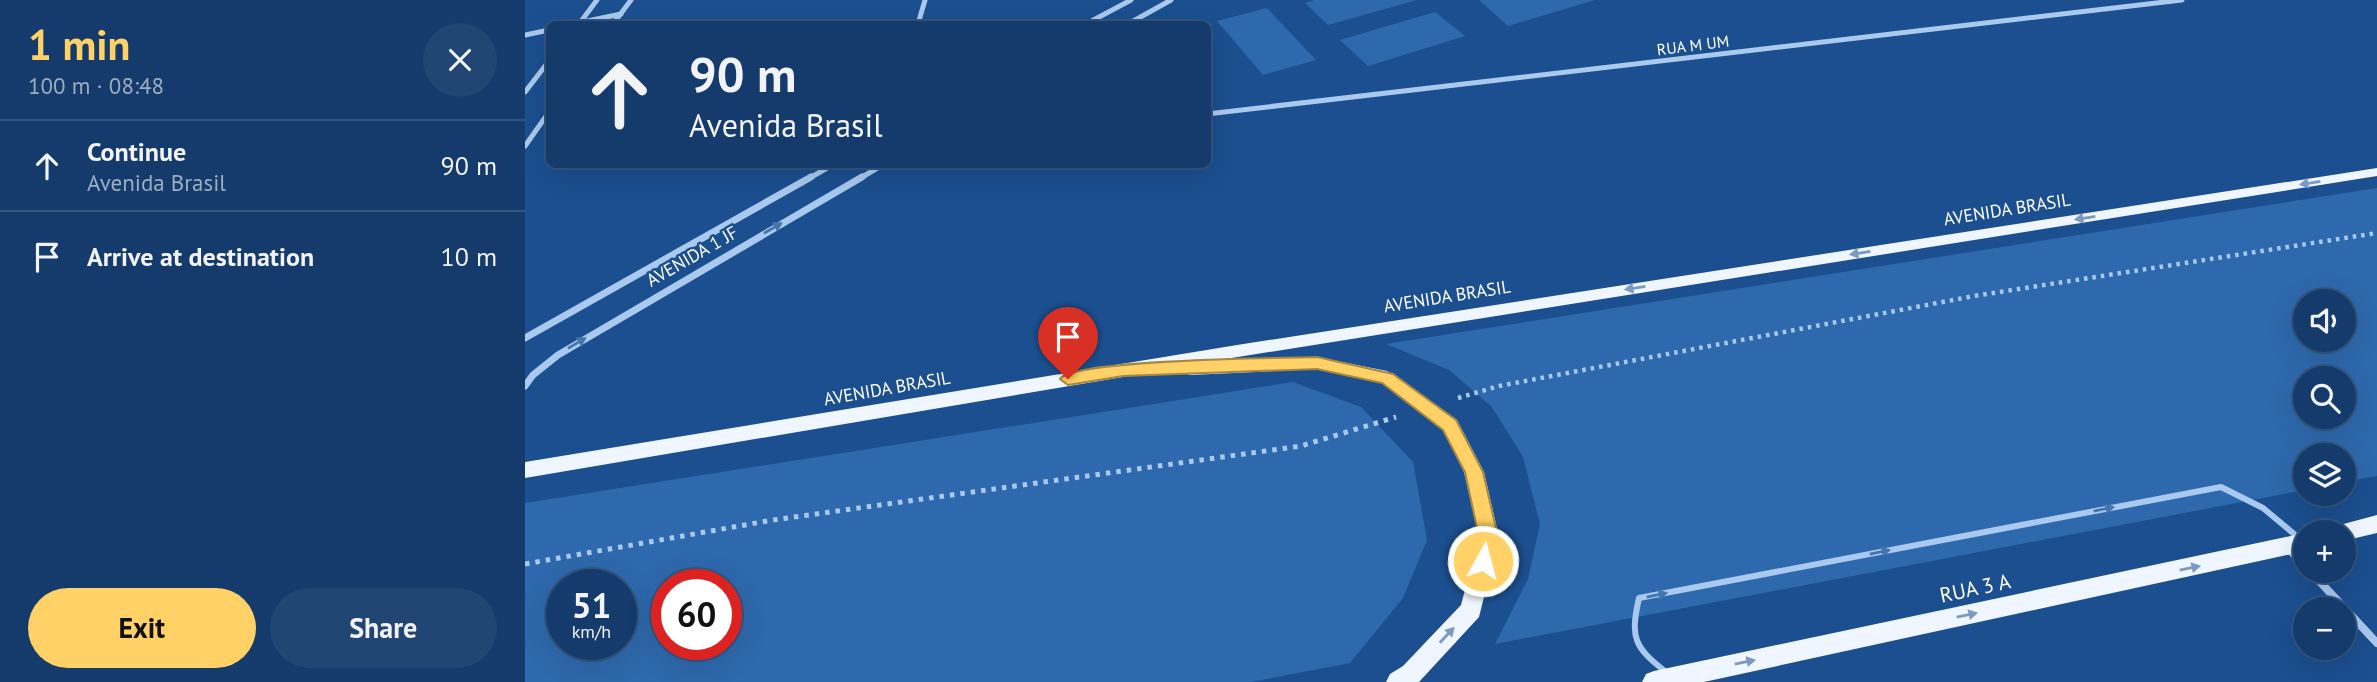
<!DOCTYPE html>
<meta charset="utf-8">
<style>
:root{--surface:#143b6b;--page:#214673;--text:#f1f3f6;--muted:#9dadc1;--line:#33557e;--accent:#ffd166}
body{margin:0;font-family:"PT Sans",sans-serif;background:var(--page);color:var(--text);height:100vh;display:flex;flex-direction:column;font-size:26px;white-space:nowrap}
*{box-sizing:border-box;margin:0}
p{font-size:23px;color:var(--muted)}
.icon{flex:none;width:38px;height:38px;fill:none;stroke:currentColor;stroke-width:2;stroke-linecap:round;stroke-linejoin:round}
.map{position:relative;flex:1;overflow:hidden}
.drawer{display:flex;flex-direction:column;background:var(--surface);width:525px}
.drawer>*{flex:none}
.banner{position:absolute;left:21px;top:21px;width:665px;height:147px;border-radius:10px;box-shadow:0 7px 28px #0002,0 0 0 2px var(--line);background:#143b6b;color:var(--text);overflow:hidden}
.tools{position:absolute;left:1768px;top:289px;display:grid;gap:14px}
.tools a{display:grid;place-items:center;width:63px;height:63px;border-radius:50%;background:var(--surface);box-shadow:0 7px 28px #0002,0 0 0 2px var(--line);font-size:35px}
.speed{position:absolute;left:21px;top:569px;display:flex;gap:14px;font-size:35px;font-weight:700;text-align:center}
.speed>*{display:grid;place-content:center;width:91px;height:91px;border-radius:50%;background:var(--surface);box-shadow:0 7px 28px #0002,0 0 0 2px var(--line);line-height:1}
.speed small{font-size:18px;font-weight:400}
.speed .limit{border:10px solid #d22;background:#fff;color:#111}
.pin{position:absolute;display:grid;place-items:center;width:60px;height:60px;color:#fff;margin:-72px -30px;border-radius:50% 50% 50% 0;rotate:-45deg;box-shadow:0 0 7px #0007}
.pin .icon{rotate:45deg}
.me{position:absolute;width:77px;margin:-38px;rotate:7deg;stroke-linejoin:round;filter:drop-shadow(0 0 5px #0008)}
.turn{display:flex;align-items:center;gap:24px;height:147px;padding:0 28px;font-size:32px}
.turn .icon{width:91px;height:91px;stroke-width:2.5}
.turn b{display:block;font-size:49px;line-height:60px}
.round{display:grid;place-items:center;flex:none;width:74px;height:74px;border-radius:37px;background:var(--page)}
.overview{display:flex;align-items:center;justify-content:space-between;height:119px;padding:0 28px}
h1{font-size:42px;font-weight:800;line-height:52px;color:var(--accent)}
.button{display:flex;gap:14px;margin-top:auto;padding:14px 28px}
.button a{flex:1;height:80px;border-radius:42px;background:var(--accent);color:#111;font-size:28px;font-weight:800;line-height:80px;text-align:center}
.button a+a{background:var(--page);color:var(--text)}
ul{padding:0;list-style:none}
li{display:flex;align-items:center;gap:21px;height:91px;padding:0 28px;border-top:2px solid var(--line)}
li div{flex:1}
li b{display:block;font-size:26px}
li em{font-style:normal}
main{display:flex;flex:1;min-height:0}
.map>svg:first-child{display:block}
.green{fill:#2e69ad;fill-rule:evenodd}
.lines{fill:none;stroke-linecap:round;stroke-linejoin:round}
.path-far1{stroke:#a9c9ee;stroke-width:4.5;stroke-dasharray:3.5 5;stroke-linecap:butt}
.path{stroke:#a9c9ee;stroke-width:5;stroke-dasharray:4.5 6;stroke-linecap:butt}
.service{stroke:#a9c9ee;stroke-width:6}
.minor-far2{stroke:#a9c9ee;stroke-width:5}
.minor-far1{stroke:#a9c9ee;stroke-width:7}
.minor{stroke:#a9c9ee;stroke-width:8}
.primary{fill:#f0f6ff;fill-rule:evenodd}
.oneway{fill:#7b9ac1}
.oneway2{fill:#4674ac}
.route{fill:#ffd166;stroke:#a68842;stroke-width:2}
.labels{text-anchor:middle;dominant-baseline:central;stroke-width:5;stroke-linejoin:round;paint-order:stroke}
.far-street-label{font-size:16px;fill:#fff;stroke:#1b4f8f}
.street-label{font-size:18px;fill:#fff;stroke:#1b4f8f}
.near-street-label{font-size:21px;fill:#fff;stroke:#1b4f8f}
</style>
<main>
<section class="drawer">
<div class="overview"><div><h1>1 min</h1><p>100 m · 08:48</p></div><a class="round"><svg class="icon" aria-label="close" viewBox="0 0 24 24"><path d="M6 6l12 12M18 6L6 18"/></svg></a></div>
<ul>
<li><svg class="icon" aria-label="ahead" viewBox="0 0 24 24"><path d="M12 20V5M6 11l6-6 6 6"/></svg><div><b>Continue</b><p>Avenida Brasil</p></div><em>90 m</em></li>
<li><svg class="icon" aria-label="arrive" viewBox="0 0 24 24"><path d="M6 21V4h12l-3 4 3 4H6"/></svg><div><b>Arrive at destination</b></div><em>10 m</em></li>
</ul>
<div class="button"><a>Exit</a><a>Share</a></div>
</section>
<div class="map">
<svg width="1852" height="682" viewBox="0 0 1852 682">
<rect width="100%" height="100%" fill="#1b4f8f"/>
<g class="green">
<polygon points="790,0 892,0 803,25 780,3"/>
<polygon points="954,0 1070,0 983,26"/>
<polygon points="742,8 791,60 738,75 692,21"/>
<polygon points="910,12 940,36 843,66 815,40"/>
<path d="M1852,188V476L1818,482V455H1780V490L970,644L1003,579L1015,524L998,457L967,407L924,370L861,344ZM1780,301H1818V340H1780ZM1780,378H1818V416H1780Z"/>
<path d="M768,382L836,407L888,462L902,540L878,598L825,663L726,682H0V503ZM96,584V644H37V584ZM142,584H201V644H142Z"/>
</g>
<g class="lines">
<polyline class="path-far1" points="933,398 974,386 1449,296 1852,233"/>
<polyline class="path" points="0,564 248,520 776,446 871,417"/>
<path class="service" d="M1141,672C1109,647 1105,638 1114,598L1696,487L1738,508L1775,539"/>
<g class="minor-far2">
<polyline points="48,24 96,14"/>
<polyline points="54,24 72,0"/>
<polyline points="88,24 106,0"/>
<polyline points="393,24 400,0"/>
<polyline points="561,24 606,0"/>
<polyline points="603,24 646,0"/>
<polyline points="0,35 24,30"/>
<polyline points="0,92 24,61"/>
<polyline points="682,114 1657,0"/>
<polyline points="0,146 24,112"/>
<polyline points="283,179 309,164"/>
<polyline points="334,179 359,164"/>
</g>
<g class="minor-far1">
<polyline points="0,338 286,177"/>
<polyline points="0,386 8,375 33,355 337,177"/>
</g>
<g class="minor">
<polyline points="1763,548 1780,566"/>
<polyline points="1784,570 1852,643"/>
</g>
<g class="primary">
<polygon points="1852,168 1852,176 694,360 792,357 862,371 932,420 959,472 974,537 954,617 894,682 861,682 865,674 878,666 936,605 954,537 939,472 918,430 857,383 792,369 665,375 659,373 657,367 0,478 0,462 712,345"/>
<polygon points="1852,515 1852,533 1818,541 1818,532 1808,532 1811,526"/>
<polygon points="1780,533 1780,551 1179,682 1117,682 1121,674 1129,671"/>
</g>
</g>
<defs><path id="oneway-solid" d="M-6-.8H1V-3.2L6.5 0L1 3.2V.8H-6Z" transform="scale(1.75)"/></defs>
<g class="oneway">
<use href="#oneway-solid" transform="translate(1785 183) rotate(171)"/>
<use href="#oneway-solid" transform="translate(1560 218) rotate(171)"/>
<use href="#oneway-solid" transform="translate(1335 253) rotate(171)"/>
<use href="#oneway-solid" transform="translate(1110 288) rotate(171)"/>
<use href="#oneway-solid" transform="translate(1665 568) rotate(-12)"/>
<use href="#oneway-solid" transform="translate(1442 615) rotate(-12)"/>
<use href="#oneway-solid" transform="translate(922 635) rotate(-47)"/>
<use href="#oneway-solid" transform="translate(1220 662) rotate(-12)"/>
</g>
<g class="oneway2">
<use href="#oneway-solid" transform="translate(248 228) rotate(-30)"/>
<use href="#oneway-solid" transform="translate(52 343) rotate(-31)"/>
<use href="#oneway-solid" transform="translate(1579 509) rotate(-11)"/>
<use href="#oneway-solid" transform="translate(1355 552) rotate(-11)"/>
<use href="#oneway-solid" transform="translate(1132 595) rotate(-11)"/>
</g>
<path class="route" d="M792,357L868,374L931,420L958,472L973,537L965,567L958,570L951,567L948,561L954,537L940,472L918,430L857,383L792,369L598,376L543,385L535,379C548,359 757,358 792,357Z"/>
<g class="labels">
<g class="far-street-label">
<text transform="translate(1168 45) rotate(-7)">RUA M UM</text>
</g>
<g class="street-label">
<text transform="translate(1482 209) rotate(-9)">AVENIDA BRASIL</text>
<text transform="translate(167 256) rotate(-30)">AVENIDA 1 JF</text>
<text transform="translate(922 296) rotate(-9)">AVENIDA BRASIL</text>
<text transform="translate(362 388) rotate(-10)">AVENIDA BRASIL</text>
</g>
<g class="near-street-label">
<text transform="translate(1450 588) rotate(-12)">RUA 3 A</text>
</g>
</g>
</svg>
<div class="tools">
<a><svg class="icon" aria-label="sound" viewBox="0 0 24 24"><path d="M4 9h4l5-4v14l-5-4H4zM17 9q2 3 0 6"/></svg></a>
<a><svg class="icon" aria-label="search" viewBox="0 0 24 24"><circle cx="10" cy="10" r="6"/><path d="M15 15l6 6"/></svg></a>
<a><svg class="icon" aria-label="layers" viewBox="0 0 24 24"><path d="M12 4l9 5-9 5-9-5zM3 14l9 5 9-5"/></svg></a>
<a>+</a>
<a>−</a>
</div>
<div class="speed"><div>51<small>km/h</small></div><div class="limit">60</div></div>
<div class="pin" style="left:543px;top:379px;background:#d93025"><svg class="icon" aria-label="arrive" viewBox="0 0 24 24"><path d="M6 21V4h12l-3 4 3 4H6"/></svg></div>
<svg class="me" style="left:958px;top:561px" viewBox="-20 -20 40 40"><circle r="17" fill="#ffd166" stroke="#fff" stroke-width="3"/><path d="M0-11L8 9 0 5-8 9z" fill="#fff"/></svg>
<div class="banner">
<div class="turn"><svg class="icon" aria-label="ahead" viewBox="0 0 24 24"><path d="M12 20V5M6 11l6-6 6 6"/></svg><div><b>90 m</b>Avenida Brasil</div></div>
</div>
</div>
</main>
